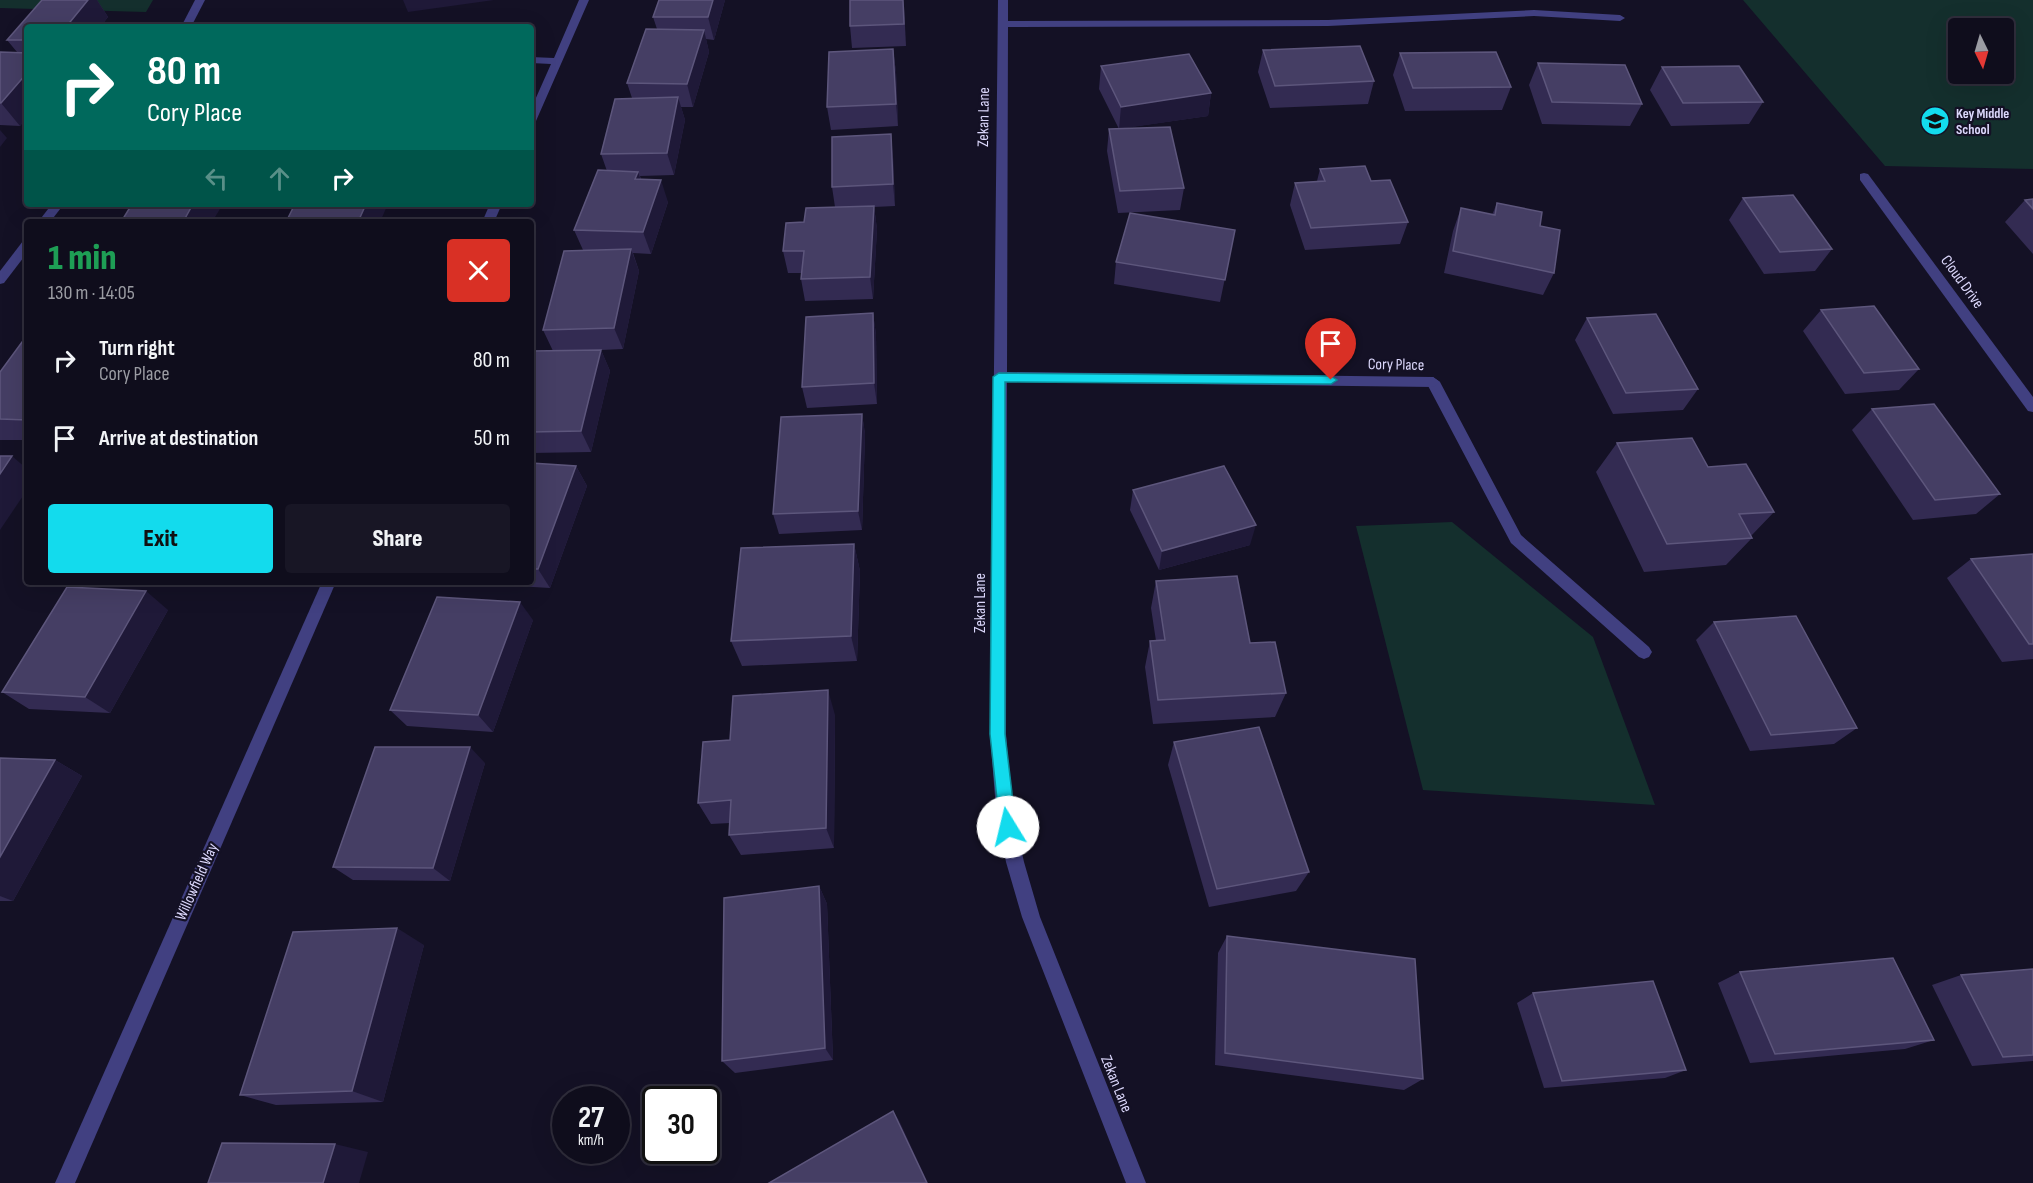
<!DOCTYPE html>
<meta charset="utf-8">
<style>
:root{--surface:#0f0d1c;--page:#181625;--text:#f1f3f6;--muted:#9b9ca3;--line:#2f2d3b;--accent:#13dbed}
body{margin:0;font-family:"Sofia Sans Condensed",sans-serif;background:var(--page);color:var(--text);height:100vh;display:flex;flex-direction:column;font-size:22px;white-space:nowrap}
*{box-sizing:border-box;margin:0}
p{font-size:20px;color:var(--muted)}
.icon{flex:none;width:33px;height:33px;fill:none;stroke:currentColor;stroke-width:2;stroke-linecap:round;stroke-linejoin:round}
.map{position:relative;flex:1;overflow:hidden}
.details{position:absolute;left:24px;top:219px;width:510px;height:366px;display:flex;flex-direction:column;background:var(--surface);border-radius:6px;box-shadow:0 6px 24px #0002,0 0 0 2px var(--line)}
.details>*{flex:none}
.guide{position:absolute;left:24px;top:24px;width:510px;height:183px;border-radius:6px;box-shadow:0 6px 24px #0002,0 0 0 2px var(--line);background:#00695c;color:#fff;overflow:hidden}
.needle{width:39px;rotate:175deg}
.fabs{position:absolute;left:1948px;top:18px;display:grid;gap:12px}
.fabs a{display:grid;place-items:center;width:66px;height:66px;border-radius:6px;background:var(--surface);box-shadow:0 6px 24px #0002,0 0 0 2px var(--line);font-size:30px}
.speed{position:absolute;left:552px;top:1086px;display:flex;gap:12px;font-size:30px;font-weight:700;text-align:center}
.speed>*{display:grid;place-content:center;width:78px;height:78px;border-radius:50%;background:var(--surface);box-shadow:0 6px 24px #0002,0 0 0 2px var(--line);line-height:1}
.speed small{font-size:15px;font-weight:400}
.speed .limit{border:3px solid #111;border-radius:9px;background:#fff;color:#111}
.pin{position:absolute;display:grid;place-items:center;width:51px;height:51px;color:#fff;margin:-62px -26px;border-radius:50% 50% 50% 0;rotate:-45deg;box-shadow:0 0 6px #0007}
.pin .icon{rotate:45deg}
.me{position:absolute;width:66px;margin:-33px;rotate:351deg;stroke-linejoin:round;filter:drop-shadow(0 0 4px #0008)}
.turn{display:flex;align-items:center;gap:21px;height:126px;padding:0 24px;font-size:27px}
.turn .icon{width:78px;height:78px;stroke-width:2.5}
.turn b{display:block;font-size:42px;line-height:51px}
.lanes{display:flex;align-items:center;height:57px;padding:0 24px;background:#0003;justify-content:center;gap:30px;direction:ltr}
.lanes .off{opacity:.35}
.round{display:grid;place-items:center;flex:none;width:63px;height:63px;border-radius:6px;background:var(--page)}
.summary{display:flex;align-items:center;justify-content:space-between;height:102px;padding:0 24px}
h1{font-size:36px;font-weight:800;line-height:45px;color:#1e9e55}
.cta{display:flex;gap:12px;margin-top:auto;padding:12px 24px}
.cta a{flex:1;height:69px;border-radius:6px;background:var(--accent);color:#111;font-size:24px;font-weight:800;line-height:69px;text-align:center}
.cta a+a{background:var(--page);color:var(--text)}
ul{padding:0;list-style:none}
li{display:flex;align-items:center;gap:18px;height:78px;padding:0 24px}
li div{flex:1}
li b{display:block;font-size:22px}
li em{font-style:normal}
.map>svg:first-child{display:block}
.green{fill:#142f2d;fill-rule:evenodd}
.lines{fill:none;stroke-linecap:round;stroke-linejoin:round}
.service{fill:#414081;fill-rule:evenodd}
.minor{fill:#414081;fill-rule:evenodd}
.wall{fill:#332b52}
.shaded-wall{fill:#1f1938}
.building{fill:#453e64;stroke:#5d567c;stroke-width:1.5}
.route{fill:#13dbed;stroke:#0c8e9a;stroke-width:1.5}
.labels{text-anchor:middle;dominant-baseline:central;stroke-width:4.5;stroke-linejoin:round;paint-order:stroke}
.far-poi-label{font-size:14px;font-weight:bold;fill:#dcd8fc;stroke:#141125;text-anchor:start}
.street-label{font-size:16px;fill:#dcd8fc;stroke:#141125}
</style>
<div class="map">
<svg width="2033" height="1183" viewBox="0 0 2033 1183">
<rect width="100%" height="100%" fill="#141125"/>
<g class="green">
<polygon points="0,0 153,0 146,12 0,8"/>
<path d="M1743,0H2033V169L1885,166ZM1959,28H2004V74H1959Z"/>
<polygon points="1452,522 1593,637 1655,805 1423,790 1356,526"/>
</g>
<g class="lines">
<polygon class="service" points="1433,377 1440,382 1521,535 1649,647 1652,652 1649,657 1644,659 1639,657 1511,543 1426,382"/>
<g class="minor">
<polygon points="195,0 205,0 191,27 181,27"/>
<polygon points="579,0 589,0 536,121 531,124 531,109 551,64 531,63 531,57 554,58"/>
<polygon points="998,0 1008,0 1008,21 1328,20 1534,10 1620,15 1625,18 1620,21 1534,16 1328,26 1008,27 1007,372 1433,377 1440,382 1433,387 1007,382 1006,734 1012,809 1024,862 1040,917 1146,1183 1126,1183 1022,917 1006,862 996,809 990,734"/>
<polygon points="1864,173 1868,174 2033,397 2033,412 2028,411 1860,180 1860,174"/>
<polygon points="52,204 64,204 50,222 38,222"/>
<polygon points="490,204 502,204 494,222 482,222"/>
<polygon points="27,240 27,253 4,283 0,284 0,271 23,241"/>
<polygon points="322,582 336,582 75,1183 55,1183"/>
</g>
</g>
<g class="wall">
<polygon points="42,0 97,0 108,17 100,27 27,27 27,117 20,126 0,125 0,52 17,52 7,40"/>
<polygon points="725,0 714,40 706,39 709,52 693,107 681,107 685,120 674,175 640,176 641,179 668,202 651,254 633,253 639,271 623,349 601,350 610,371 591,452 531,453 531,351 553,351 543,330 583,250 574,230 607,171 601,154 632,98 627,83 657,29 653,17"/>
<polygon points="904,6 906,46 852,48 850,26"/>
<polygon points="893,49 896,72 898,126 831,130 827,107"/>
<polygon points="1263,50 1374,81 1368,104 1270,108 1258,72"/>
<polygon points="1400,53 1511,87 1502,110 1405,111 1393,75"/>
<polygon points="1538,63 1642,104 1630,126 1542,124 1529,85"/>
<polygon points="1101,66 1211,93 1208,116 1123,128 1184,188 1180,210 1118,213 1107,151 1109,129 1119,129 1099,89"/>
<polygon points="1662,67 1763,102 1749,124 1671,126 1650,90"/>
<polygon points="893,156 895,206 874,207 877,229 873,299 805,301 801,279 801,273 788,273 783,251 804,222 835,207 832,187"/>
<polygon points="1320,169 1408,222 1400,244 1305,250 1290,205 1295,183 1317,181"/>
<polygon points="1743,198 1832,249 1815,271 1764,274 1729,220"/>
<polygon points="2033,199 2033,254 2005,222 2025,200"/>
<polygon points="1497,203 1540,226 1554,273 1543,295 1444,273 1453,231 1461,208 1492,215"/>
<polygon points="1235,230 1220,302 1114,284 1116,262"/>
<polygon points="1821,310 1919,369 1899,390 1845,394 1803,331"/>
<polygon points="873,313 876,335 877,404 807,408 802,387"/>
<polygon points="1587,318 1698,389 1683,410 1613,414 1575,340"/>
<polygon points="27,338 27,440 0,440 0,372"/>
<polygon points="1872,409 2000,494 1976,514 1913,520 1852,430"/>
<polygon points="862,414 865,434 862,530 779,534 773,514"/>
<polygon points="1617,443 1708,467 1774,512 1751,536 1752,538 1726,565 1644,572 1596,472"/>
<polygon points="531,463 576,466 587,486 550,588 470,583 469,582 531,582"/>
<polygon points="1133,490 1250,545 1159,570 1130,510"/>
<polygon points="854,544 860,571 857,661 742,666 731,641"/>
<polygon points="2033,554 2033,659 2002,662 1947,578 1971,559"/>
<polygon points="1156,581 1250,643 1286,693 1275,717 1153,724 1145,667 1150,641 1156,641 1151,608"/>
<polygon points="168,610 110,713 29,709 2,692"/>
<polygon points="533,620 493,732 407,726 390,710"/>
<polygon points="1714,622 1857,728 1834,744 1750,751 1696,640"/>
<polygon points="835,715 834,848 741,855 729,835 730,823 711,824 698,803 730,740"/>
<polygon points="1174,742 1309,872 1296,891 1209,907 1168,765"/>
<polygon points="0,758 55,760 82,776 13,901 0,901"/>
<polygon points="485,763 450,881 353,880 333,867"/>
<polygon points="819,886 827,904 833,1060 735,1073 722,1061"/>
<polygon points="1227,936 1423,1079 1404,1090 1215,1065 1218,953"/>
<polygon points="424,945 383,1102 276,1105 240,1095"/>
<polygon points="2033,969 2033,1061 1972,1066 1932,985 1961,975"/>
<polygon points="1740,972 1934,1040 1905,1049 1750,1063 1718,983"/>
<polygon points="1533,993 1686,1070 1665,1078 1544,1088 1517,1003"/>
</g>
<g class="shaded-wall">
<polygon points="88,0 97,0 108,17 100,27 66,27"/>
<polygon points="403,0 494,0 408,12"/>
<polygon points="713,0 725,0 714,40 708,17"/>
<polygon points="704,30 709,52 693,107 687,84"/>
<polygon points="893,49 896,72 898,126 896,104"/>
<polygon points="27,73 27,117 20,126 1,103"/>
<polygon points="1211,93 1208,116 1119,129 1121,107"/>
<polygon points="678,97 685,120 674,175 667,153"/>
<polygon points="0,130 7,138 0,147"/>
<polygon points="891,134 893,156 895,206 893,184"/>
<polygon points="638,172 646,194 635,179"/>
<polygon points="661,180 668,202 651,254 643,232"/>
<polygon points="193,204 223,204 212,222 183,222"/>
<polygon points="366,204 388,204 380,222 358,222"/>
<polygon points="874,206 877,229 873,299 870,277"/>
<polygon points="631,249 639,271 623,349 614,328"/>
<polygon points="873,313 876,335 877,404 874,383"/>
<polygon points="601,350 610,371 591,452 581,431"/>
<polygon points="862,414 865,434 862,530 858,511"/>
<polygon points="12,456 27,469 27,490 0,530 0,474"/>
<polygon points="576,466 587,486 550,588 538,569"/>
<polygon points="1256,525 1250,545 1159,570 1162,551"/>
<polygon points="854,544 860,571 857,661 851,636"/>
<polygon points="146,591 168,610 110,713 85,697"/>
<polygon points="520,602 533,620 493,732 478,715"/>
<polygon points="828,690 835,715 834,848 826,828"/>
<polygon points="470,747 485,763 450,881 433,868"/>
<polygon points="55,760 82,776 13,901 0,896 0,857"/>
<polygon points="819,886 827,904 833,1060 825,1048"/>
<polygon points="397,928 424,945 383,1102 352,1091"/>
<polygon points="893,1111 899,1120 928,1183 927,1183"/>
<polygon points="335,1144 368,1152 359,1183 323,1183"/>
</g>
<g class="building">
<polygon points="42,0 88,0 66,27 27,27 27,40 7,40"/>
<polygon points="659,0 713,0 708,17 653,17"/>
<polygon points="850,0 903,0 904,24 850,26"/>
<polygon points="646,29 704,30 687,84 627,83"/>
<polygon points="1360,46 1374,81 1275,86 1263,50"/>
<polygon points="893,49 896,104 827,107 829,52"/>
<polygon points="0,52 27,53 27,73 1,103 0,103"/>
<polygon points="1496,52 1511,87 1413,88 1400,53"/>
<polygon points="1189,54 1211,93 1121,107 1101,66"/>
<polygon points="1538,63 1625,65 1642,104 1552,102"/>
<polygon points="1739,66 1763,102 1683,103 1662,67"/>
<polygon points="678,97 667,153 601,154 615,99"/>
<polygon points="1170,127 1184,188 1120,191 1109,129"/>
<polygon points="891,134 893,184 832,187 832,137"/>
<polygon points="1365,166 1371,181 1390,180 1408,222 1311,228 1295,183 1325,181 1320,169"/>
<polygon points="598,170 638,172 635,179 661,180 643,232 574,230"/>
<polygon points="1793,195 1832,249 1780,252 1743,198"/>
<polygon points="2033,199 2033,209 2025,200"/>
<polygon points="1497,203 1542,212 1540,226 1560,230 1554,273 1453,251 1461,208 1495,215"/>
<polygon points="132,204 193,204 183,222 121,222"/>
<polygon points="295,204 366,204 358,222 286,222"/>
<polygon points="874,206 870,277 801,279 804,251 783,251 786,223 804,222 806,208"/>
<polygon points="1130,213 1235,230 1225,280 1116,262"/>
<polygon points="631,249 614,328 543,330 564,251"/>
<polygon points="1874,306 1919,369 1864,373 1821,310"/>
<polygon points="873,313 874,383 802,387 806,317"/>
<polygon points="1656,314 1698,389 1626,393 1587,318"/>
<polygon points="25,338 27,338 27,420 0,419 0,372"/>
<polygon points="601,350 581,431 531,432 531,351"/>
<polygon points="1934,404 2000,494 1935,500 1872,409"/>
<polygon points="862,414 858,511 773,514 781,417"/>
<polygon points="1692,438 1708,467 1746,464 1774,512 1739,514 1752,538 1667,544 1617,443"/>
<polygon points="0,456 12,456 0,474"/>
<polygon points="531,463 576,466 538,569 531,569"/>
<polygon points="1224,466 1256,525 1162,551 1133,490"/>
<polygon points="854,544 851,636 731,641 741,548"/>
<polygon points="2033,554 2033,644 2029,644 1971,559"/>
<polygon points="1237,576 1250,643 1275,642 1286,693 1158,700 1150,641 1165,640 1156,581"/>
<polygon points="67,587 146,591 85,697 2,692"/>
<polygon points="437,597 520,602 478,715 390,710"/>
<polygon points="1796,616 1857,728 1771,735 1714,622"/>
<polygon points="828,690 826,828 729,835 731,800 698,803 703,742 730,740 733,696"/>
<polygon points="1259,727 1309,872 1217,889 1174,742"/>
<polygon points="375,747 470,747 433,868 333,867"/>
<polygon points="0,758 55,760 0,857"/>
<polygon points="819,886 825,1048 722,1061 724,898"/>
<polygon points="397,928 352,1091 240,1095 293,932"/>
<polygon points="1227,936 1415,959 1423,1079 1225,1053"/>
<polygon points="1893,958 1934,1040 1775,1054 1740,972"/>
<polygon points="2033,969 2033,1055 2003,1057 1961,975"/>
<polygon points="1653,981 1686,1070 1562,1081 1533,993"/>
<polygon points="893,1111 927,1183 769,1183"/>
<polygon points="222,1143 335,1144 323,1183 208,1183"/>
</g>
<polygon class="route" points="999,373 1331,376 1337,380 1331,384 1005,382 1005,734 1016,827 1013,832 1008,834 1002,832 1000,827 990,734 993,377"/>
<defs>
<g id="school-disc" transform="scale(1.5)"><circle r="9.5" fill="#13dbed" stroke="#141125"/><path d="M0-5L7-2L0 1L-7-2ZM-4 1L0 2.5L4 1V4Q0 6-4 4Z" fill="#111"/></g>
</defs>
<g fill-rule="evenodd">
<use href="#school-disc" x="1935" y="121"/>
</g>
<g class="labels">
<g class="far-poi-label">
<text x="1956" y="113">Key Middle<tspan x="1956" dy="16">School</tspan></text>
</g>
<g class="street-label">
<text transform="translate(984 117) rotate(-89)">Zekan Lane</text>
<text transform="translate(1962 282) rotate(54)">Cloud Drive</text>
<text transform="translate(1396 365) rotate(1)">Cory Place</text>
<text transform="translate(980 603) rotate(-90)">Zekan Lane</text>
<text transform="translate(197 882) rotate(-66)">Willowfield Way</text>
<text transform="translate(1116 1084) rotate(68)">Zekan Lane</text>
</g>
</g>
</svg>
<div class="fabs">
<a><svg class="needle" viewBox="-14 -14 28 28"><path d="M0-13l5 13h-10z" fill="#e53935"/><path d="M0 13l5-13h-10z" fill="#9b9ca3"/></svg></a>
</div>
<div class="speed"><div>27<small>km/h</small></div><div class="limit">30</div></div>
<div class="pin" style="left:1331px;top:380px;background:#d93025"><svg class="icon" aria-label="arrive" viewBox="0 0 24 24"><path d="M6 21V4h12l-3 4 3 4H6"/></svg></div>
<svg class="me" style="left:1008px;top:827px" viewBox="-20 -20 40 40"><circle r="19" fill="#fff"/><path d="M0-13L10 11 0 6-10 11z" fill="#13dbed"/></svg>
<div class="guide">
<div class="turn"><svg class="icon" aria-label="right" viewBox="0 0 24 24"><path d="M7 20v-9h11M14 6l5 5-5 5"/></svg><div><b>80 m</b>Cory Place</div></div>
<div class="lanes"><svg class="icon off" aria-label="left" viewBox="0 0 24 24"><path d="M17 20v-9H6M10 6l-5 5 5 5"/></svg><svg class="icon off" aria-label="ahead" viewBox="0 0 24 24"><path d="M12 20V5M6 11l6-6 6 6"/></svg><svg class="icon" aria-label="right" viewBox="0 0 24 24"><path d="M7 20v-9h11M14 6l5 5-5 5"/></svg></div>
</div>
<section class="details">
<div class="summary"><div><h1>1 min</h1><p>130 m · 14:05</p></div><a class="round" style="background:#d93025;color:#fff"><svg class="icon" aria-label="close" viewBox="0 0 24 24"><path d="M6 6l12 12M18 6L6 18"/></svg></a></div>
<ul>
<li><svg class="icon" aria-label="right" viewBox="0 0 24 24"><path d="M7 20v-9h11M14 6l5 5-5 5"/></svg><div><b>Turn right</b><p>Cory Place</p></div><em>80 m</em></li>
<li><svg class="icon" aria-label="arrive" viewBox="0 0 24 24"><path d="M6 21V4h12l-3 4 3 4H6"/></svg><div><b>Arrive at destination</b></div><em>50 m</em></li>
</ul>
<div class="cta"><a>Exit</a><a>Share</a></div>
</section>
</div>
